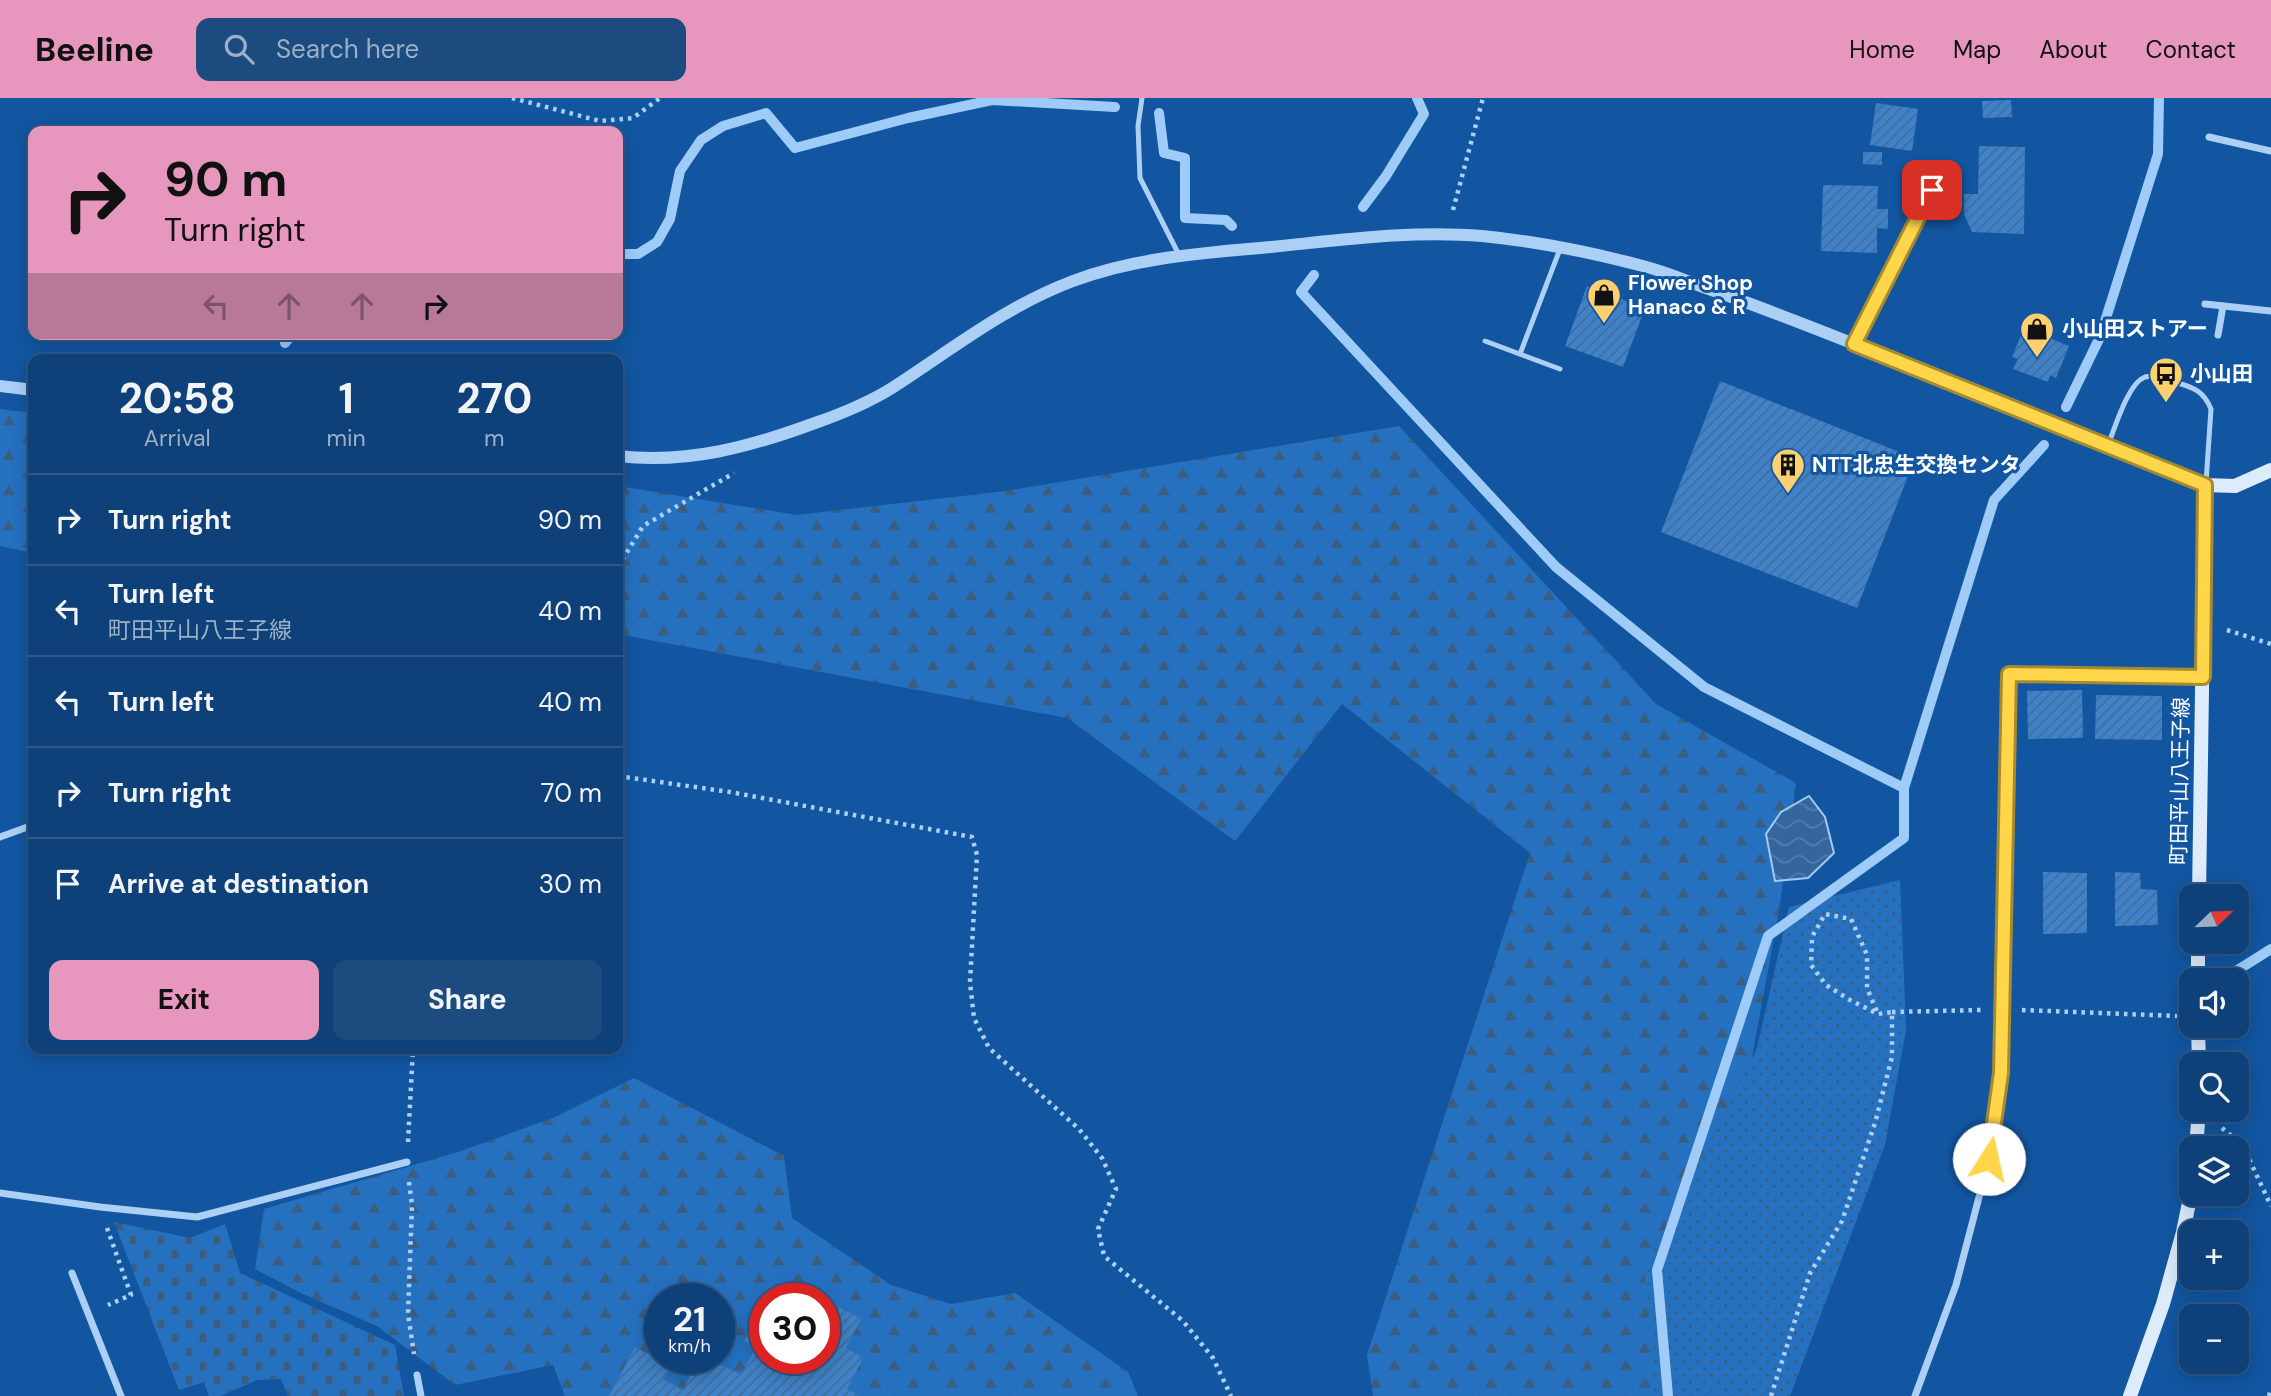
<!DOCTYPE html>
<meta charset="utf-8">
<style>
:root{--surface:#0e4079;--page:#1c4b80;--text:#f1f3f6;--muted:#9bafc6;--line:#2e598a;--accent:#e797bd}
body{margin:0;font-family:"DM Sans","Noto Sans JP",sans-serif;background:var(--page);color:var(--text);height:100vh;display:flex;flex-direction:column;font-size:26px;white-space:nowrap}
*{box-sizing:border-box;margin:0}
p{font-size:23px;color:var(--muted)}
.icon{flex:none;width:38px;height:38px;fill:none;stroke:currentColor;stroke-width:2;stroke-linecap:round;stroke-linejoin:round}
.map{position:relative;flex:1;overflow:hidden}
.side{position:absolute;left:28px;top:256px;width:595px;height:700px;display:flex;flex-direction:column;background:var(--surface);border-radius:14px;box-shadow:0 4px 18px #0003,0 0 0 2px var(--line)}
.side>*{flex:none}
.guide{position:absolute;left:28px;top:28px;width:595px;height:214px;border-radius:14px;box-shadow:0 4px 18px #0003,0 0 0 2px var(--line);background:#e797bd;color:#111;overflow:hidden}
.needle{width:46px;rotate:67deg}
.tools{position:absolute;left:2179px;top:786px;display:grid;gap:14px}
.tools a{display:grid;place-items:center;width:70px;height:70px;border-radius:14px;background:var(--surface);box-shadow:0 4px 18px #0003,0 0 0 2px var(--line);font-size:35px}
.speed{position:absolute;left:644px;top:1185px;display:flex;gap:14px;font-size:35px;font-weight:700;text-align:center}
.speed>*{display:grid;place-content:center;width:91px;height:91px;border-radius:50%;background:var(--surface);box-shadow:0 4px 18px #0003,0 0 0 2px var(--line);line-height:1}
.speed small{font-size:18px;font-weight:400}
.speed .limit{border:10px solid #d22;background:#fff;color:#111}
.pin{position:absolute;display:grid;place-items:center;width:60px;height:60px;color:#fff;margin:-30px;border-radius:14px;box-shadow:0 4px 10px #0006}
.me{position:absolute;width:77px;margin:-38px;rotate:10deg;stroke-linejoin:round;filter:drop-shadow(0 0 5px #0008)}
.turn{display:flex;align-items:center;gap:24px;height:147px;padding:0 21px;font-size:32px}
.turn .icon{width:91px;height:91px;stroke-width:2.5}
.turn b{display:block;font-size:49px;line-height:60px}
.lanes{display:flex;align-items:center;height:66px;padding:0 21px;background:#0003;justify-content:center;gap:35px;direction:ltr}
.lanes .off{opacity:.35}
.eta{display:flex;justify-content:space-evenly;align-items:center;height:119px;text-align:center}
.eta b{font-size:42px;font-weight:700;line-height:49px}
.action{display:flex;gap:14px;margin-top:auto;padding:14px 21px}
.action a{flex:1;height:80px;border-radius:14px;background:var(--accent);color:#111;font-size:28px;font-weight:700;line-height:80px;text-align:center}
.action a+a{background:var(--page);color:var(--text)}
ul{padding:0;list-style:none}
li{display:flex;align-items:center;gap:21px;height:91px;padding:0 21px;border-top:2px solid var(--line)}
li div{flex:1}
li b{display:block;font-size:26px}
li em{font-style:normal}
header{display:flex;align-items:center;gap:42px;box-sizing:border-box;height:98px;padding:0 35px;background:var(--accent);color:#111}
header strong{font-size:33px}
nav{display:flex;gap:38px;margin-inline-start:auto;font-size:24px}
.search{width:490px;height:63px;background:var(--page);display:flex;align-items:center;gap:18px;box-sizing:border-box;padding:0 24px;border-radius:14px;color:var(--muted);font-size:26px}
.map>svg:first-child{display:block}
.forest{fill:url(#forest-firs);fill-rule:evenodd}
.cemetery{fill:url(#cemetery-stones)}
.park{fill:url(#park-dots)}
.water{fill:url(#water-waves);stroke:#9ecbf8;stroke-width:2}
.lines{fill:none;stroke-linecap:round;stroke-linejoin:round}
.stream{stroke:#9ecbf8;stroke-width:10}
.building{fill:url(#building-hatch)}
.path{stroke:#acd0f5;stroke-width:4.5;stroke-dasharray:3.5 5;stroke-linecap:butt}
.service{stroke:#acd0f5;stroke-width:5}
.minor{stroke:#acd0f5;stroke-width:7}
.tertiary{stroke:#acd0f5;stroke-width:12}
.secondary{stroke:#dcecfd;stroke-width:14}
.route-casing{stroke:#a68a30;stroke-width:18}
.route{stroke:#ffd54a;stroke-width:12}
.labels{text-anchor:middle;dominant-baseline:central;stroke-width:6;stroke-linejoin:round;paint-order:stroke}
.poi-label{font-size:21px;font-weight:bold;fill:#fff;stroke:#1256a1;text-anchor:start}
.street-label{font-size:21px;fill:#fff;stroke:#1256a1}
</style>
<header>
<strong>Beeline</strong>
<div class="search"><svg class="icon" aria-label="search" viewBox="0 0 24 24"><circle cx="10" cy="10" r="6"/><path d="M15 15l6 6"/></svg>Search here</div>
<nav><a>Home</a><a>Map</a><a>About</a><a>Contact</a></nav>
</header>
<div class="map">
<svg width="2271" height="1298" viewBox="0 0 2271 1298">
<defs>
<pattern id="forest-firs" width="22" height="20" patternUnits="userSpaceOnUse" patternTransform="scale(1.75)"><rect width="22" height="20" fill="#2571c0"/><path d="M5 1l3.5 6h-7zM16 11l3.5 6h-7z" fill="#3a5d80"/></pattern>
<pattern id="cemetery-stones" width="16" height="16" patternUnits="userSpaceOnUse" patternTransform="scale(1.75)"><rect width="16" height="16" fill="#2571c0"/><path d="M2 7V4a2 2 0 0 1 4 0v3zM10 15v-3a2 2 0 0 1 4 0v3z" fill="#3a5d80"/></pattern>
<pattern id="park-dots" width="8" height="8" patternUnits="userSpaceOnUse" patternTransform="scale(1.75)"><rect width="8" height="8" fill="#2571c0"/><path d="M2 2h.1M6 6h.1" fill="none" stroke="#3a5d80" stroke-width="1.8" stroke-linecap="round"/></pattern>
<pattern id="water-waves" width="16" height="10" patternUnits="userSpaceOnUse" patternTransform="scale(1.75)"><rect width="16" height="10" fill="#35659c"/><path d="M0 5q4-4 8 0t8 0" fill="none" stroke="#537cab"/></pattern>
<pattern id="building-hatch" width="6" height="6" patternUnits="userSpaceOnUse" patternTransform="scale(1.75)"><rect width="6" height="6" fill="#3f82c9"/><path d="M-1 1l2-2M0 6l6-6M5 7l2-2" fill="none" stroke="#446c97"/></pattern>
</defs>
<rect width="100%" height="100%" fill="#1256a1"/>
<g class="forest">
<polygon points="0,311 33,315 33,455 0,448"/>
<polygon points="1399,328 1656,606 1796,685 1779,813 1689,1298 1373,1298 1367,1257 1530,755 1342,606 1235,743 1067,620 618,536 618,388 797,417 1006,393"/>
<path d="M634,980L784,1058L792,1120L891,1187L951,1206L1015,1195L1128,1274L1138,1298H565L553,1267L455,1287L377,1228L303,1196L255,1171L264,1111L458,1054L553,1020ZM660,1200H719V1260H660ZM765,1200H824V1260H765Z"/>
</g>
<polygon class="cemetery" points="114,1124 190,1140 225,1126 240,1175 395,1247 404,1298 288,1298 281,1281 257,1282 221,1298 209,1298 204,1284 179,1292"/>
<polygon class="park" points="1900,782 1906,932 1885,1047 1790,1298 1655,1298 1644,1172 1757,950 1789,809"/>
<polygon class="water" points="1809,698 1825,719 1834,755 1808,780 1775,783 1766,736 1781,714"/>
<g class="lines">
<g class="stream">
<polyline points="1159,15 1164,55 1185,60 1185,120 1226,122 1232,128"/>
<polyline points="1363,109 1386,78 1424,16 1417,0"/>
<polyline points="618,156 638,156 657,144 670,121 680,73 701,42 723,28 766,15 795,50 908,20 992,2 1115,9"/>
<polyline points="1314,177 1301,194 1556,469 1704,589 1904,690"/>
<polyline points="285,245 293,236"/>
<polyline points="2066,309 2100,239 2158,56 2159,0"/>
<polyline points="2236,873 2271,851"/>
<polyline points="1668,1298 1657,1172 1768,838 1904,740 1904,690 1994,402 2044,347"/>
</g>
</g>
<g class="building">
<polygon points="2011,2 2012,19 1983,20 1982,3"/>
<polygon points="1876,5 1918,11 1912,53 1870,47"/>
<polygon points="1979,48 2025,49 2024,136 1972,134 1964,116 1964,96 1978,96"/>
<polygon points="1863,54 1882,54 1882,67 1863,66"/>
<polygon points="1823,87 1878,88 1877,111 1888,111 1888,131 1877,130 1877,155 1821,153"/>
<polygon points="1587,188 1645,210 1623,269 1565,248"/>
<polygon points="2024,230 2069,248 2056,280 2050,277 2048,284 2013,271 2018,261 2012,259"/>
<polygon points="1720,283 1915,360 1857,510 1661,434"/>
<polygon points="2082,592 2083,640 2028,641 2027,593"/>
<polygon points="2096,597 2162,598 2162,642 2095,641"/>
<polygon points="2043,774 2087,775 2087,835 2043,836"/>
<polygon points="2115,774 2140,775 2141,791 2157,792 2158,827 2115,828"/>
<polygon points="791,1183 823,1200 782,1200"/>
<polygon points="824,1201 861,1221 846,1250 863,1260 847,1291 859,1298 609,1298 635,1249 670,1268 663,1281 683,1292 700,1260 707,1260 741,1277 756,1249 744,1243 759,1215 765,1219 765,1260 824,1260"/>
</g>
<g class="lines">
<g class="path">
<polyline points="512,0 600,23 633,20 660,0"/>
<polyline points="1453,112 1483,0"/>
<polyline points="618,469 643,428 734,375"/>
<polyline points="2227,532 2271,546"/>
<polyline points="618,678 730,694 972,739 977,757 970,884 974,920 989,950 1079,1031 1102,1060 1116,1091 1098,1131 1104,1158 1183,1223 1213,1260 1231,1298"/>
<polyline points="2022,912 2178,918"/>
<polyline points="1892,914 1982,912"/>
<polyline points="2222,1030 2243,1048 2271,1108"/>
<polyline points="408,1044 413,950"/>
<polyline points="409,1084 412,1107 408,1216 414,1256"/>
<polyline points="107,1130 131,1197 108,1207"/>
<polyline points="1771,1298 1810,1175 1842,1123 1875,1025 1892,959 1892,914 1878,916 1850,902 1826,887 1811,867 1812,839 1825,816 1851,821 1867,857 1867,890 1878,916"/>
<polyline points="2269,1298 2271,1291"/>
</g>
<g class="service">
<polyline points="1142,0 1138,28 1140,80 1179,157"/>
<polyline points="1485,243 1560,271"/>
<polyline points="1854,245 1932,92"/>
<polyline points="1520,256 1560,151"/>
<path d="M2108,347C2115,330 2128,285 2145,279C2155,276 2168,282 2178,285C2195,290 2204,294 2211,311L2206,385"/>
</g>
<g class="minor">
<polyline points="2209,39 2271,53"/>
<polyline points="2205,206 2271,213"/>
<polyline points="2218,237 2223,208"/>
<polyline points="0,739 33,727"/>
<polyline points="0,1095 100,1109 197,1119 407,1064"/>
<polyline points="72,1175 121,1298"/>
<polyline points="417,1277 421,1298"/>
<polyline points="1915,1298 1956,1187 1989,1061 2001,975 2001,912 2009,576 2202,579"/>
</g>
<g class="tertiary">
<polyline points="0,288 33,292"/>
<path d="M618,358C688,366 750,349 815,325C841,316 868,305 892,290C951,252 1006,208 1073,183C1136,159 1205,155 1271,149C1341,142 1412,132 1482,138C1534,143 1589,154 1639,167C1661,172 1682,181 1703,189C1762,209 1819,232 1877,255C1986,298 2096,342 2205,387"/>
</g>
<g class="secondary">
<polyline points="2199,798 2205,387 2235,388 2271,372"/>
<polyline points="2198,844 2198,882"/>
<polyline points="2198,928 2199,966"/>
<polyline points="2196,1050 2199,1012"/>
<polyline points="2130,1298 2163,1206 2183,1134 2191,1095"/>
</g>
</g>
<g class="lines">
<g class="route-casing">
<polyline id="route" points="1932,92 1854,246 2205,387 2203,579 2009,576 2001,975 1989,1061"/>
</g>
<use href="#route" class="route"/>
</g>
<defs>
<g id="shop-pin" transform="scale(1.75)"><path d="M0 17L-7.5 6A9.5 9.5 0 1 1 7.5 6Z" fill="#ffd070" stroke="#1256a1"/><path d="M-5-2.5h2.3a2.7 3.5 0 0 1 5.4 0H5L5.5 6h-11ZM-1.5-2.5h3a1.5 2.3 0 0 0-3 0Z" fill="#111"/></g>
<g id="bus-pin" transform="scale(1.75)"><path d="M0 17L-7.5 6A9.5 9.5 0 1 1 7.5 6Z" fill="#ffd070" stroke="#1256a1"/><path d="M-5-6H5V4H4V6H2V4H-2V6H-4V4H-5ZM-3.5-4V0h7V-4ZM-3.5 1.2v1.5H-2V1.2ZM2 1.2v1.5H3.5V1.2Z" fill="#111"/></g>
<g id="building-pin" transform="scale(1.75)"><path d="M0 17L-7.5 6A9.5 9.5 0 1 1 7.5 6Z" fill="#ffd070" stroke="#1256a1"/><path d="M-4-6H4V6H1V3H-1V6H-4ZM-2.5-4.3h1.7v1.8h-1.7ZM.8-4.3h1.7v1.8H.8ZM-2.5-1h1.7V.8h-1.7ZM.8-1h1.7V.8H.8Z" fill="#111"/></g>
</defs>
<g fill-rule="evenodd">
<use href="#shop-pin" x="1604" y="197"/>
<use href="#shop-pin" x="2037" y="231"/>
<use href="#bus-pin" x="2166" y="276"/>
<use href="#building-pin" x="1788" y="367"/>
</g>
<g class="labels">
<g class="poi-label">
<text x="1628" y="185">Flower Shop<tspan x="1628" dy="24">Hanaco &amp; R</tspan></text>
<text x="2062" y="231">小山田ストアー</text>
<text x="2190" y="276">小山田</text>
<text x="1812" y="367">NTT北忠生交換センタ</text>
</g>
<g class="street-label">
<text transform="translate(2180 683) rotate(-89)">町田平山八王子線</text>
</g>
</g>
</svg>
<div class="tools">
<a><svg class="needle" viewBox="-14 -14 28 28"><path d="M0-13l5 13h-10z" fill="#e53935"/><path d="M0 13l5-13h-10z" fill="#9bafc6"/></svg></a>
<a><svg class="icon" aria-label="sound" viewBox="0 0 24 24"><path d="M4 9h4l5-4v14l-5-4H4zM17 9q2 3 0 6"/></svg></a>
<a><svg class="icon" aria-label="search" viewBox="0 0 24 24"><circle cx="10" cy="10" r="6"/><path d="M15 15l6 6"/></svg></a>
<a><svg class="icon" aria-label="layers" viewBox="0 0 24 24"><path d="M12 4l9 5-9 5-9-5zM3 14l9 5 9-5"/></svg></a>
<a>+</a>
<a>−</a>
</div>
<div class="speed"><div>21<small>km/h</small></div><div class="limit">30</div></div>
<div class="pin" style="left:1932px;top:92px;background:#d93025"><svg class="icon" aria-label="arrive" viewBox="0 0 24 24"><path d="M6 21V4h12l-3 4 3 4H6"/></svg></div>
<svg class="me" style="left:1989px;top:1061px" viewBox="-20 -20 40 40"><circle r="19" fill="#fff"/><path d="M0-13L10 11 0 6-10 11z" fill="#ffd54a"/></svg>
<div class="guide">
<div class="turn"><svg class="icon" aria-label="right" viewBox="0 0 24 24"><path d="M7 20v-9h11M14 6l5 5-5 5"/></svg><div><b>90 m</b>Turn right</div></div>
<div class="lanes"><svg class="icon off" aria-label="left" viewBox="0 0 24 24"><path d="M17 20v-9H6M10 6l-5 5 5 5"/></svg><svg class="icon off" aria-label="ahead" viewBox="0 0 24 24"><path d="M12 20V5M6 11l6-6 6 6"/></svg><svg class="icon off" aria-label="ahead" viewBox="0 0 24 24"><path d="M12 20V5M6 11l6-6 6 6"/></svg><svg class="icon" aria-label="right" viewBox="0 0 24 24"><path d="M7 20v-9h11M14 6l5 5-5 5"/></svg></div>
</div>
<section class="side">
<div class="eta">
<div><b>20:58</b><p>Arrival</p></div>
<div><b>1</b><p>min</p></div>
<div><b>270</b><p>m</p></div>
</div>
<ul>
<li><svg class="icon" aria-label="right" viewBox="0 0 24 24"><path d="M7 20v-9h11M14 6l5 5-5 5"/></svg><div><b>Turn right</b></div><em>90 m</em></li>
<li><svg class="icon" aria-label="left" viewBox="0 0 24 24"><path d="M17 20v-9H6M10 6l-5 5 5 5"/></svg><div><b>Turn left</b><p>町田平山八王子線</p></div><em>40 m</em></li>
<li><svg class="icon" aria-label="left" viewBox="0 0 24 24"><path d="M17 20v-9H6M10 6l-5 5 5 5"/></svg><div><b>Turn left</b></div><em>40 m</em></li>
<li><svg class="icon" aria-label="right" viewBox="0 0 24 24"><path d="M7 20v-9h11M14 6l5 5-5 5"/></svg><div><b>Turn right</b></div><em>70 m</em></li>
<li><svg class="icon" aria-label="arrive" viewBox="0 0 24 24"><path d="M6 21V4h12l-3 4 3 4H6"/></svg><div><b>Arrive at destination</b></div><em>30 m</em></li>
</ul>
<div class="action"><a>Exit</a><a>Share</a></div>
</section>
</div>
